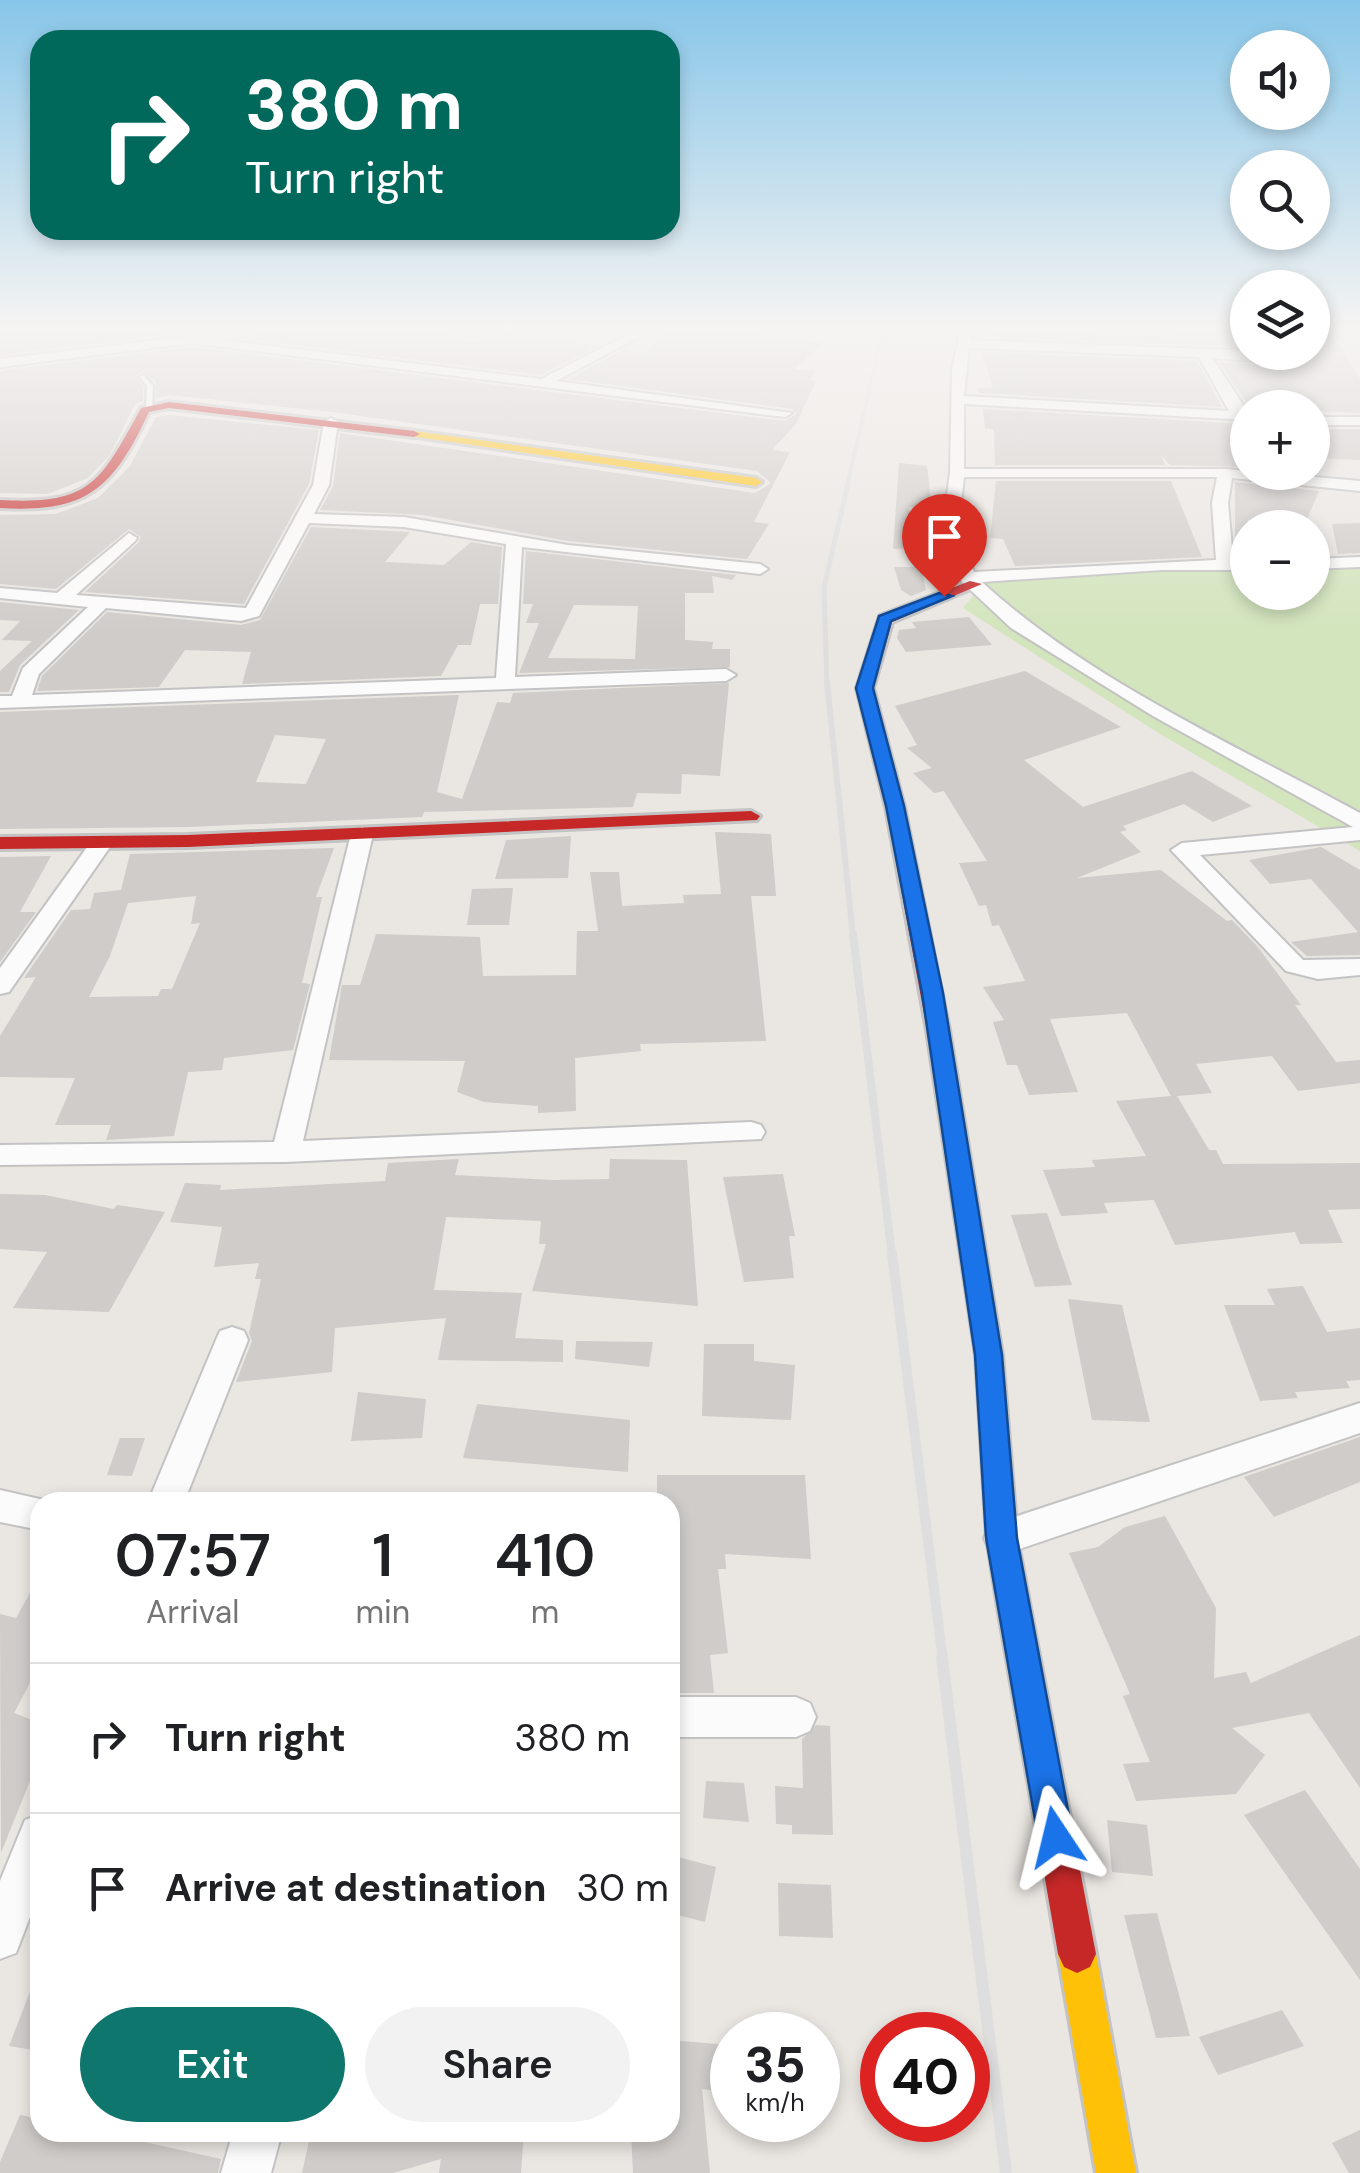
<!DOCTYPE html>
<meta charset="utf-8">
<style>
:root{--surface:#fff;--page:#f2f2f2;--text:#202124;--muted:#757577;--line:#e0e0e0;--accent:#0f766e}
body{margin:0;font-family:"DM Sans",sans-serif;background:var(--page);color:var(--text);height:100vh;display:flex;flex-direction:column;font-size:38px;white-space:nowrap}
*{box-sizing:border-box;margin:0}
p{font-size:32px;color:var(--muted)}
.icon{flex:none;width:55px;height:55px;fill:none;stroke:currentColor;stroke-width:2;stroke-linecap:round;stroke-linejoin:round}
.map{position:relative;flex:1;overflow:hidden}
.side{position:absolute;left:30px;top:1492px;width:650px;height:650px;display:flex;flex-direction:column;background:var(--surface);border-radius:30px;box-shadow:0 5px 15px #0003}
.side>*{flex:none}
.banner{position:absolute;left:30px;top:30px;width:650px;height:210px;border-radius:30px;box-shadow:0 5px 15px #0003;background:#00695c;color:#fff;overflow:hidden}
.buttons{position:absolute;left:1230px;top:30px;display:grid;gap:20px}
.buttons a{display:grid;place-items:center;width:100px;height:100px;border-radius:50%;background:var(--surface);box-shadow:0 5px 15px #0003;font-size:50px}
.speed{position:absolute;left:710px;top:2012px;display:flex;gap:20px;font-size:50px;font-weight:700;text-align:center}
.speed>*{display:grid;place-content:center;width:130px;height:130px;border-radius:50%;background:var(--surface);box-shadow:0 5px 15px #0003;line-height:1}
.speed small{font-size:25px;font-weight:400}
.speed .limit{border:15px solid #d22;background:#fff;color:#111}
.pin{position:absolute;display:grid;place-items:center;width:85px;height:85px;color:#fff;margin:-102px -42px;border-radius:50% 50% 50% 0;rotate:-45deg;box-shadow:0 0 10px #0007}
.pin .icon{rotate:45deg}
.me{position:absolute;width:110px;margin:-55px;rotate:350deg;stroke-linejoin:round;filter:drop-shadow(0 0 8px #0008)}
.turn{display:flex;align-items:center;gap:35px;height:210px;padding:0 50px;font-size:45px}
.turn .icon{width:130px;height:130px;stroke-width:2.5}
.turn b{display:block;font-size:70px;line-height:85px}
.eta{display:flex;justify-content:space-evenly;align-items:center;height:170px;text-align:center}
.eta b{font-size:60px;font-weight:600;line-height:70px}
.action{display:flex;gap:20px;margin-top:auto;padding:20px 50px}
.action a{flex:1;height:115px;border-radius:60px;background:var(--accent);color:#fff;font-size:40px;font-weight:600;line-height:115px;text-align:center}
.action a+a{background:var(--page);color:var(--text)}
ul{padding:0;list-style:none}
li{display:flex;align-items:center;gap:30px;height:150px;padding:0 50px;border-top:2px solid var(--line)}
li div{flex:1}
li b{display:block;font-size:38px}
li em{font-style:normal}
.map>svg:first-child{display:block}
.green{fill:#d2e5bc}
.building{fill:#cfccc9;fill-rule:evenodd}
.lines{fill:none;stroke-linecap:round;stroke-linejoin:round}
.lane-casing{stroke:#c4c3c3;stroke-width:5}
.street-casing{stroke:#c4c3c3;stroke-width:4}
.slow-casing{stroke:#c4c3c3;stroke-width:6}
.jam-casing{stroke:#c4c3c3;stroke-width:6}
.lane{fill:#fcfbfb;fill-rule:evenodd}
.street{fill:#fcfbfb;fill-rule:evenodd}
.slow{fill:#ffc107;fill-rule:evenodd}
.jam{fill:#c62828;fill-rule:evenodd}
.rail-far5{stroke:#dededf;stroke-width:4}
.rail-far4{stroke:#dededf;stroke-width:5}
.rail-far3{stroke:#dededf;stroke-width:6}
.rail-far2{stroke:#dededf;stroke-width:8}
.rail-far1{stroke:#dededf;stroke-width:10}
.rail{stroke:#dededf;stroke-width:12}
.route{fill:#1a73e8;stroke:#114b97;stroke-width:2.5}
</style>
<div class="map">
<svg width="1360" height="2173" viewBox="0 0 1360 2173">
<rect width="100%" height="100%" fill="#eae6e2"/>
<polygon class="green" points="1360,566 1360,851 1160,734 963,608 992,573 1247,568 1248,592 1312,592 1313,567"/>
<g class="building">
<polygon points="0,328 224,328 0,355"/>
<polygon points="297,328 428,328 466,341 494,342 509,333 598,346 540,375 247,339"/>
<polygon points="667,328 802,336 801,341 824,343 794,369 816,371 809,380 816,381 796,424 772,450 790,452 754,522 769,524 747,559 568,541 423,515 320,510 333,486 340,433 755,493 771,483 757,471 332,412 169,395 156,398 156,383 143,371 136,376 143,387 143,401 135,404 110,455 88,478 48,494 0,493 0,371 192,347 785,421 796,414 792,409 568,379 623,350 646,353"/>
<polygon points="997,328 1096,329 1096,334 1178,337 1174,331 1248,329 1248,347 986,337"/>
<polygon points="1312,328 1322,328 1342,349 1360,379 1360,413 1250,408 1219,362 1254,365 1288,352 1312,352"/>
<polygon points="982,352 1197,361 1222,407 979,393 978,388 993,388"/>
<polygon points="983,409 1248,424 1248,467 1170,465 1161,455 1165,465 995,465 994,429 985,429"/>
<polygon points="169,415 319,430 309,484 244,604 85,592 138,543 141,537 129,529 56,589 0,584 0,515 56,514 98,498 130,466 156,417"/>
<polygon points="1312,429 1360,429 1360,460 1312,458"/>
<polygon points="899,463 927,466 932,508 908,507 925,548 893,549"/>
<polygon points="996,481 1171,481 1202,557 1015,566 1003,539 990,538"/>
<polygon points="1235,482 1319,491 1305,524 1248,520 1248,555 1235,541"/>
<polygon points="1360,523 1360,553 1338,554 1332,524"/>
<polygon points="311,527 410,532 385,562 444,565 471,542 502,547 498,604 480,604 471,645 458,645 441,676 242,684 251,652 185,650 159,687 37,691 42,676 107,612 241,625 260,620"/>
<path d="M526,551L736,575L732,580L712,576L714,593H685V640L713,642L712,649H730V667L519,673L539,623H526L533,604H523ZM574,605L638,606L635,659L548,658Z"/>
<polygon points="894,567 921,567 926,590 911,596 901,590"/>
<polygon points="0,602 79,610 20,665 9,692 0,692 0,671 32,641 2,640 20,621 0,620"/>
<polygon points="969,617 992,645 906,652 897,638 899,630 916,628 912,622"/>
<polygon points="1025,671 1121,727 1024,760 1083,807 1192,771 1252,806 1213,822 1184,804 1123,826 1127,830 1120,832 1141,852 1077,878 1161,870 1227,921 1232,920 1257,946 1301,1005 1295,1005 1336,1062 1360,1060 1360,1083 1298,1091 1272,1056 1196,1064 1212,1093 1177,1096 1209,1150 1216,1150 1223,1164 1360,1163 1360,1209 1328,1210 1343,1243 1300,1244 1295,1232 1175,1245 1154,1200 1104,1203 1108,1213 1061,1216 1043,1170 1095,1167 1092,1160 1146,1156 1116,1101 1171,1096 1127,1013 1050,1019 1078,1092 1029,1095 1017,1065 1007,1065 993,1022 1004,1020 983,987 1025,981 999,925 992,926 986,905 979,906 959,863 987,861 944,791 934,793 913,773 932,768 907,748 917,745 895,706"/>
<path d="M729,683L720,776L682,774L681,794L637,793L633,807L424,812L422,817L188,827L0,829V712L459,695L437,792L462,799L497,702L510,703L513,693ZM275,735L326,739L306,784L256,782Z"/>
<polygon points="715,832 771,834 776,896 751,896 766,1041 640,1044 641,1051 575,1058 576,1111 538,1113 538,1106 484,1102 457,1092 465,1061 329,1060 342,985 360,985 376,934 480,937 483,976 576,975 577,931 598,931 590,872 619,872 622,906 684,903 683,895 721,894"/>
<polygon points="571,836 568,878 495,879 506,840"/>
<polygon points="1321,847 1360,870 1360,955 1307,956 1291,942 1358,932 1311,879 1270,884 1249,860"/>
<path d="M334,848L316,897H322L302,983L310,984L293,1050L224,1058L222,1070L188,1072L174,1136L106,1140L111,1125H55L75,1078L0,1077V1036L36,977L24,978L71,910L90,909L94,893L121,890L130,854ZM196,896L191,924L200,923L172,989H161L158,996L89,997L110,956L128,903Z"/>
<polygon points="51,856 20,912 36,912 0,962 0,857"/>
<polygon points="513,888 509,925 467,925 472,889"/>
<polygon points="459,1159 455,1175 554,1180 609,1179 610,1159 687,1160 698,1306 532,1291 546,1244 539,1244 541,1221 446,1217 434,1290 522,1293 515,1338 563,1340 563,1362 438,1360 446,1318 335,1328 332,1372 236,1382 252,1341 249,1333 261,1279 255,1279 259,1263 214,1267 222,1227 170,1222 185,1183 221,1185 220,1190 385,1181 388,1163"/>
<polygon points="783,1174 795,1236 789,1236 794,1278 744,1282 723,1177"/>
<polygon points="0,1194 45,1195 114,1209 117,1205 165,1212 109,1312 13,1308 47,1252 0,1249"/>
<polygon points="1047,1213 1072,1285 1035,1287 1011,1215"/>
<polygon points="1303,1286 1327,1332 1360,1328 1360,1380 1346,1381 1350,1388 1295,1392 1298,1398 1260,1401 1224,1305 1275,1305 1267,1289"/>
<polygon points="1068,1299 1122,1305 1150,1422 1092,1420"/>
<polygon points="576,1341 653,1342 649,1367 575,1359"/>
<polygon points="704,1344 754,1344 754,1361 795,1365 791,1420 702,1416"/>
<polygon points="358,1392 426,1399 422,1438 351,1441"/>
<polygon points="477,1404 630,1420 628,1472 463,1458"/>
<polygon points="1360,1437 1360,1482 1274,1517 1244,1477"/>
<polygon points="120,1438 145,1438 132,1476 107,1475"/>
<polygon points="657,1475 805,1475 811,1559 725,1554 726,1569 718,1569 728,1653 710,1655 714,1693 670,1693 670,1502 657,1502"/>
<polygon points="1165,1516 1216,1608 1214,1678 1246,1672 1251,1683 1360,1635 1360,1788 1309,1713 1232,1728 1265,1755 1236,1794 1136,1801 1123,1764 1150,1762 1123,1696 1130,1694 1069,1553 1098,1547 1125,1527"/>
<polygon points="40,1575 40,1664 14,1713 40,1723 40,1756 1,1853 0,1614 16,1618"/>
<polygon points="816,1725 830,1726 833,1835 792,1834 792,1825 776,1824 775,1786 803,1788 802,1739"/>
<polygon points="706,1781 744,1783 749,1822 703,1818"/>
<polygon points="1305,1790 1360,1869 1360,1980 1244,1815"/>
<polygon points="1107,1820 1147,1825 1153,1876 1112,1872"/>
<polygon points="670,1855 716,1867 705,1922 670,1913"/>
<polygon points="778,1883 831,1885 833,1938 779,1936"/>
<polygon points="1157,1913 1190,2036 1156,2038 1124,1915"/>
<polygon points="38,1971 40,2051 9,2046"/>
<polygon points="1282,2010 1304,2046 1218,2075 1199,2037"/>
<polygon points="670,2040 728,2045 726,2092 702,2089 710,2173 633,2173 631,2132 670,2132"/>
<polygon points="20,2115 40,2119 40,2132 100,2132 221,2159 218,2173 0,2173 0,2162"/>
<polygon points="1360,2130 1360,2173 1349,2173 1332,2143"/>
<polygon points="311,2132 524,2132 521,2173 439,2173 441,2159 393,2173 302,2173"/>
</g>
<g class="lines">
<g class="lane-casing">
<polygon id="lane" points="143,375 153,386 152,407 149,409 146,407 147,386 140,377"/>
</g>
<g class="street-casing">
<g id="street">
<polygon points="256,328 293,328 221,340 541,379 641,328 656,328 556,381 792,413 785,417 192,343 0,367 0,359"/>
<polygon points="476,328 492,328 472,336"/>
<path d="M961,328H973L970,340L1285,352L1254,361L1212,358L1248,412V420L964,404V469H1225L1360,481V491L1232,478L1228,503L1233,560H1248V570H1162L982,582C1087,679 1235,745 1360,813V840L1200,855L1303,960L1360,959V975L1318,979L1286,971L1171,850L1182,843L1353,827L1153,716L1011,628L962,582L942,530L950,473L952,370ZM969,348L1199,357L1229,411L964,396ZM964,477H1217L1212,503L1216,560L974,572L958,530Z"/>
<rect x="1312" y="417" width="48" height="8"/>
<path d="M331,418L338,422L329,485L314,514L404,517L568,545L760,564L768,569L760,574L522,547L515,677L726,669L736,675L726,681L0,708V696H12L23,668L88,607L0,598V588L57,593L129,533L137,538L135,541L76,595L246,608L313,485L324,422ZM309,523L404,527L506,544L496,678L32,695L39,674L106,608L241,621L259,616Z"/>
<polygon points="1360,557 1360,567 1312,569 1312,559"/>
<polygon points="362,827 373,834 303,1141 751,1122 761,1125 765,1132 761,1139 286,1162 0,1165 0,1145 274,1142 351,834"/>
<polygon points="101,837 112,844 9,992 0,994 0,968 93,839"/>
<polygon points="232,1327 244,1331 248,1340 184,1502 148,1502 216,1340 220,1331"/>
<polygon points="1360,1403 1360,1433 1002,1555 989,1550 984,1538 989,1526 1002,1521"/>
<polygon points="0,1490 53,1502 40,1502 40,1530 0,1522"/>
<polygon points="670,1697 796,1697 810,1703 816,1717 810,1731 796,1737 670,1737"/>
<polygon points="40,1814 40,1891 16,1953 0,1959 0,1881 25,1820"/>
<polygon points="233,2132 282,2132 271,2173 221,2173"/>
</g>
</g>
<g class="slow-casing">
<g id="slow">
<polygon points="414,431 756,478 762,482 756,486 410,436"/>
<polygon points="938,1023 949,1030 1002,1355 1017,1538 1031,1613 1026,1624 1015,1628 1004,1624 999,1613 987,1538 976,1355 927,1030"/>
<polygon points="1077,1935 1090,1941 1096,1954 1136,2173 1096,2173 1058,1954 1064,1941"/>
</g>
</g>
<g class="jam-casing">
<g id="jam">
<path d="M169,402L414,431L420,434L414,437L169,408L149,412C113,489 87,513 0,508V500C92,505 100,482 141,408Z"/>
<polygon points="970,581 982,584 892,622 873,688 904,807 949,1030 938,1037 927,1030 886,807 857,688 880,616"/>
<polygon points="751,811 760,816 757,820 188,847 0,849 0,837 188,835"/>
<polygon points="1015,1598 1026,1602 1031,1613 1096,1954 1090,1967 1077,1973 1064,1967 1058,1954 999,1613 1004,1602"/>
</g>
</g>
<use href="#lane" class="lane"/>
<use href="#street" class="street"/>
<use href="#slow" class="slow"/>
<use href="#jam" class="jam"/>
<polyline class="rail-far5" points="847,486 879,348 892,328"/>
<polyline class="rail-far4" points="827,685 824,587 848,484"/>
<polyline class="rail-far3" points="827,682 853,937"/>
<polyline class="rail-far2" points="853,934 892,1256"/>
<polyline class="rail-far1" points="892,1253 943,1661"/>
<polyline class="rail" points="942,1658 1006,2173"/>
</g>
<linearGradient id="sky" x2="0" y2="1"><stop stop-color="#87c6e9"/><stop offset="0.52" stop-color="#f6f4f2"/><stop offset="1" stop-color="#f6f4f2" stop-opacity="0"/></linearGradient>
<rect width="1360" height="632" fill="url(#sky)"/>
<polygon class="route" points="939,593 952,596 891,621 873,688 904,806 943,993 1002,1355 1017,1538 1073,1837 1068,1850 1056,1855 1043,1850 1038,1837 986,1538 975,1355 922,993 886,806 856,688 879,616"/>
</svg>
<div class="buttons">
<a><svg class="icon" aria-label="sound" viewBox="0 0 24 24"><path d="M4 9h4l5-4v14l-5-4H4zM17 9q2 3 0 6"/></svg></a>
<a><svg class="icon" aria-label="search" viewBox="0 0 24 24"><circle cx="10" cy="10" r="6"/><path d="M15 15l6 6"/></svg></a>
<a><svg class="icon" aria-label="layers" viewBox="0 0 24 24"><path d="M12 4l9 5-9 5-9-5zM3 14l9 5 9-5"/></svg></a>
<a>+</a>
<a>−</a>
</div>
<div class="speed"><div>35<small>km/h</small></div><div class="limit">40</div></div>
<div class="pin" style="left:944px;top:596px;background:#d93025"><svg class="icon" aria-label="arrive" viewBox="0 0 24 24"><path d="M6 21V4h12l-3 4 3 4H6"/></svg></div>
<svg class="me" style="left:1056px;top:1837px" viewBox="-20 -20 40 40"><path d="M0-17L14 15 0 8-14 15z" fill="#1a73e8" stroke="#fff" stroke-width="4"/></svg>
<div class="banner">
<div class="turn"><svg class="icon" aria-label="right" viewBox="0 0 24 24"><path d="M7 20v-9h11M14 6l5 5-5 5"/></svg><div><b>380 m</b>Turn right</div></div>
</div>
<section class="side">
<div class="eta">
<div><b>07:57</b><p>Arrival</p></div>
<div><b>1</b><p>min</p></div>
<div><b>410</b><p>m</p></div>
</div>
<ul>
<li><svg class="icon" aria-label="right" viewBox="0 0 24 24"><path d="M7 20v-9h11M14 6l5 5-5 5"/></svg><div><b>Turn right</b></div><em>380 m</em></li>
<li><svg class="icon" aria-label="arrive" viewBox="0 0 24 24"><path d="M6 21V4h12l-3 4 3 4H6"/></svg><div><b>Arrive at destination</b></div><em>30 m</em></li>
</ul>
<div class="action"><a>Exit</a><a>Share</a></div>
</section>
</div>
